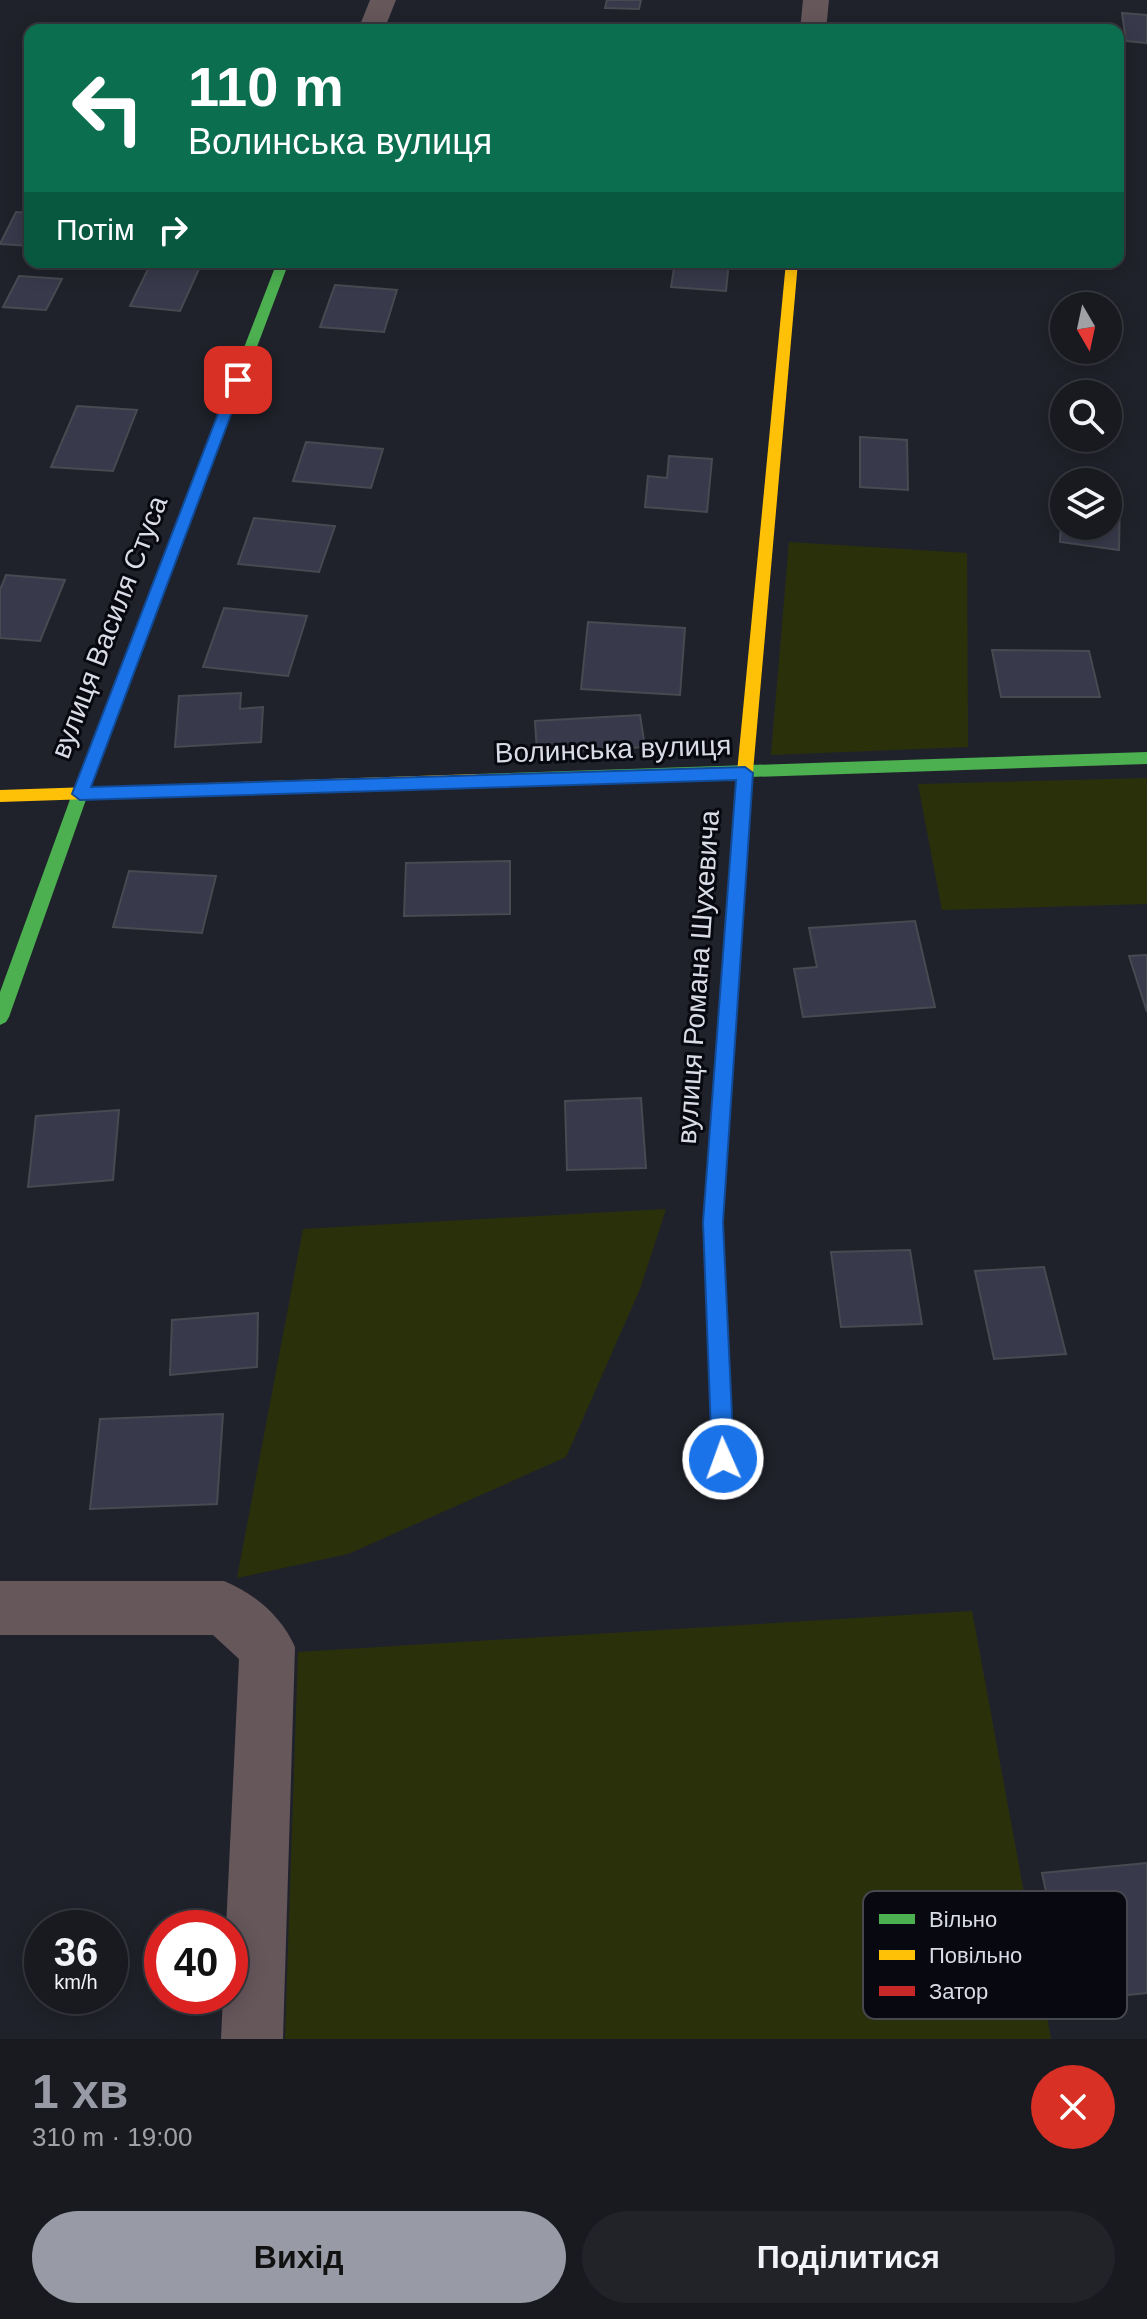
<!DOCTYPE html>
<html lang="uk">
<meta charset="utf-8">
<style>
:root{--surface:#181a20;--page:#212329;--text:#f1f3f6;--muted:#9fa1a5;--line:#36383e;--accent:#989aa5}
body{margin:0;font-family:Arial,sans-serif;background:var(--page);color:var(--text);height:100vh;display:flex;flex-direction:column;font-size:30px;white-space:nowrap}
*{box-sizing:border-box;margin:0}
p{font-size:26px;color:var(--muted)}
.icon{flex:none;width:44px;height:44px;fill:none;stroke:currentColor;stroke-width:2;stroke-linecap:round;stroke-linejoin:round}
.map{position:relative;height:2039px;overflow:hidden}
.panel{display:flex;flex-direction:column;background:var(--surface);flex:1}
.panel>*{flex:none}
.top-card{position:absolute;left:24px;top:24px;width:1100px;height:244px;border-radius:16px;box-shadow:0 4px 20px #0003,0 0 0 2px var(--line);background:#0b6e4f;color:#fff;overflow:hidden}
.needle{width:52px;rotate:171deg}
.buttons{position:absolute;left:1050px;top:292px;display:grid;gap:16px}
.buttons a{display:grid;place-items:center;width:72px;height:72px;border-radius:50%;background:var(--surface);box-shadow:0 4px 20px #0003,0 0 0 2px var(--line);font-size:40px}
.speed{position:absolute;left:24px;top:1910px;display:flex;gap:16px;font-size:40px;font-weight:700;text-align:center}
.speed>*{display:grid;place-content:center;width:104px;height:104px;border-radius:50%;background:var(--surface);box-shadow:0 4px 20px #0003,0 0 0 2px var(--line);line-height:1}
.speed small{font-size:20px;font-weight:400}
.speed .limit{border:12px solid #d22;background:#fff;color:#111}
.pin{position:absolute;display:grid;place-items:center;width:68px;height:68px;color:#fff;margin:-34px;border-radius:16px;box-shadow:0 4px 12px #0006}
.me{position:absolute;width:88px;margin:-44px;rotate:358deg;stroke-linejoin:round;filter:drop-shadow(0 0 6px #0008)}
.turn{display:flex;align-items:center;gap:28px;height:168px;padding:0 32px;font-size:36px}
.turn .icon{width:104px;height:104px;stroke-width:2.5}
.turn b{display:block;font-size:56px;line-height:68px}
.then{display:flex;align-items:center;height:76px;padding:0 32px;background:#0003;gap:16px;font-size:30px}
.round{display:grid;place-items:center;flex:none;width:84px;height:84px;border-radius:42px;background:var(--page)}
.summary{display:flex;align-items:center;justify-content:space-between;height:136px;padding:0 32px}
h1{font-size:48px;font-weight:700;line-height:60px;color:var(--accent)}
.action{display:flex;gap:16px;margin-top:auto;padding:16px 32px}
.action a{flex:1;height:92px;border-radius:48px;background:var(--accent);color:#111;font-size:32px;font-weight:700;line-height:92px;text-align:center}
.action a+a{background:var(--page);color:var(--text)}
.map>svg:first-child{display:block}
.green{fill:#2a310a}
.building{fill:#38394a;stroke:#484951;stroke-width:2}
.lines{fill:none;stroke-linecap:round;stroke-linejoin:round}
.street{fill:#66575b;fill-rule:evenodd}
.fast{fill:#4caf50;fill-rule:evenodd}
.slow{fill:#ffc107;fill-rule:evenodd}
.jam{fill:#c62828;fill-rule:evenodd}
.route{fill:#1a73e8;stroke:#114b97;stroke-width:2}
.labels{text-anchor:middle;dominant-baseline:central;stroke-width:6;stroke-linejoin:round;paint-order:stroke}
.street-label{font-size:28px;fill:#d9dbe7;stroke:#080810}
.key{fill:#080810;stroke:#474750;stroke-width:2}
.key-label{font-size:22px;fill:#d9dbe7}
</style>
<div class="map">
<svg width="1147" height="2039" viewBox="0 0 1147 2039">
<rect width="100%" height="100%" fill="#20222b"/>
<g class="green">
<polygon points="789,542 967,553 968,747 771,755"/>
<polygon points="1147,778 1147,904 942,910 918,784"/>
<polygon points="666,1209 640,1289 566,1457 348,1554 237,1578 303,1229"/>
<polygon points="972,1611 1051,2039 285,2039 298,1652"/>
</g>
<g class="building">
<polygon points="607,0 641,0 639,9 605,8"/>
<polygon points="1122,13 1147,15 1147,43 1126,41"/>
<polygon points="435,23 480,26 479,30 433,30"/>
<polygon points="16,212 30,213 30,246 0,244"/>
<polygon points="675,262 729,262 726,291 671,287"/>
<polygon points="151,263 200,267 180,311 130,306"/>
<polygon points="19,276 62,279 46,310 3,307"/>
<polygon points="335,285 397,290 384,332 320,327"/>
<polygon points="77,406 137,410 113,471 51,467"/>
<polygon points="860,437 907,440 908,490 860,487"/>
<polygon points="306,442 383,449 371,488 293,481"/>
<polygon points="669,456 712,459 707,512 645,507 648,476 667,478"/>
<polygon points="1063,486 1064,526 1108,526 1108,492 1120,494 1119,550 1060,542"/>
<polygon points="254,518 335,526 319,572 238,564"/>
<polygon points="6,575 65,580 40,641 0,638 0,590"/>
<polygon points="224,608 307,616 288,676 203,667"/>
<polygon points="588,622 685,628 680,695 581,689"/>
<polygon points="992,650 1089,651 1100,697 1001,697"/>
<polygon points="241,693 240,709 263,707 261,742 175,747 179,696"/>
<polygon points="640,715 645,747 537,753 535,721"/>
<polygon points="510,861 510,914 404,916 406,863"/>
<polygon points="129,871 216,876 202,933 113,927"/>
<polygon points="915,921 935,1007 803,1017 794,969 817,967 809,928"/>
<polygon points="1147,955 1147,1012 1129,956"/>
<polygon points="641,1098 646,1168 567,1170 565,1101"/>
<polygon points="119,1110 113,1180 28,1187 36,1116"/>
<polygon points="910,1250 922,1324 841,1327 831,1252"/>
<polygon points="1044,1267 1066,1354 994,1359 975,1271"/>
<polygon points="258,1313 257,1367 170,1375 172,1320"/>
<polygon points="223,1414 217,1504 90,1509 100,1419"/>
<polygon points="1147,1863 1147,1993 1069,2001 1042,1873"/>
</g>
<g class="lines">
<g class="street">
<polygon points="370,0 396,0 384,30 358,30"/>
<polygon points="803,0 829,0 826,30 800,30"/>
<path d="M0,1581H224C254,1593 282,1617 295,1647L283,2039H221L223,1996H230V1928H226L239,1659L213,1635H0Z"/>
</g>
<g class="fast">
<polygon points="277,262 289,262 88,794 9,1017 6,1022 0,1025 0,992 72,794"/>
<polygon points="1147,752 1147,764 477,786 469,780 477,774"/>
</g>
<g class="slow">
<polygon points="786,262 798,262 752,783 744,789 736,783"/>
<polygon points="477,774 485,780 477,786 0,802 0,790"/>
<polygon points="724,1065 731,1067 733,1073 723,1222 734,1459 730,1466 723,1470 716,1466 712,1459 703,1222 715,1073 717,1067"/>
</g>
<polygon class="jam" points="744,777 752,783 733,1073 731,1079 724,1081 717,1079 715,1073 736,783"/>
</g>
<polygon class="route" points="238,376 244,380 91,787 745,767 753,773 723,1222 734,1459 731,1467 723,1470 716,1467 712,1459 703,1222 736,780 80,800 72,794 231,380"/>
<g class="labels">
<g class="street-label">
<text transform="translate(109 627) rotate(-69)">вулиця Василя Стуса</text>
<text transform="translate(613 749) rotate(-2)">Волинська вулиця</text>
<text transform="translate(698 977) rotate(-86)">вулиця Романа Шухевича</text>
</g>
</g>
<rect x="863" y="1891" width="264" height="128" rx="12" class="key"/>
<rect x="879" y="1914" width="36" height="10" fill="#4caf50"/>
<rect x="879" y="1950" width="36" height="10" fill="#ffc107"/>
<rect x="879" y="1986" width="36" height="10" fill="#c62828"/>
<g class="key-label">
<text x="929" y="1927">Вільно</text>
<text x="929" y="1963">Повільно</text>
<text x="929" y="1999">Затор</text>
</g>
</svg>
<div class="buttons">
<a><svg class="needle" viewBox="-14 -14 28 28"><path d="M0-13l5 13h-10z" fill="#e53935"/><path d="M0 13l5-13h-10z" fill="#9fa1a5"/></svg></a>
<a><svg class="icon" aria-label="search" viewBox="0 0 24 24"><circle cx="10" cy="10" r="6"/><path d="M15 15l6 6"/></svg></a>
<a><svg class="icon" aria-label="layers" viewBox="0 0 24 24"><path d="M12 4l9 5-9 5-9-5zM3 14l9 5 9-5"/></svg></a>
</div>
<div class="speed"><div>36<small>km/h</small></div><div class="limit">40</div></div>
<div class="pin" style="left:238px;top:380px;background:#d93025"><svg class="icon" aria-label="arrive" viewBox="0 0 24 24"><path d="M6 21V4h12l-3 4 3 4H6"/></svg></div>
<svg class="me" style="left:723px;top:1459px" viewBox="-20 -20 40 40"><circle r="17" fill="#1a73e8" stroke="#fff" stroke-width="3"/><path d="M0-11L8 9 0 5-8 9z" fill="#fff"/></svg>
<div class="top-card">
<div class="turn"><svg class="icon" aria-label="left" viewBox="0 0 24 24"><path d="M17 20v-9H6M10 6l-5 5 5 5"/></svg><div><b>110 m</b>Волинська вулиця</div></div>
<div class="then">Потім<svg class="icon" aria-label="right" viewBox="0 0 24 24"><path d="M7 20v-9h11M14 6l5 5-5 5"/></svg></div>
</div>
</div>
<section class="panel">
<div class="summary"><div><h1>1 хв</h1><p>310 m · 19:00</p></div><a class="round" style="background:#d93025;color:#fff"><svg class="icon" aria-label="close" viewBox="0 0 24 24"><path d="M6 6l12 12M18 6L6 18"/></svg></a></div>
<div class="action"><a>Вихід</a><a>Поділитися</a></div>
</section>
